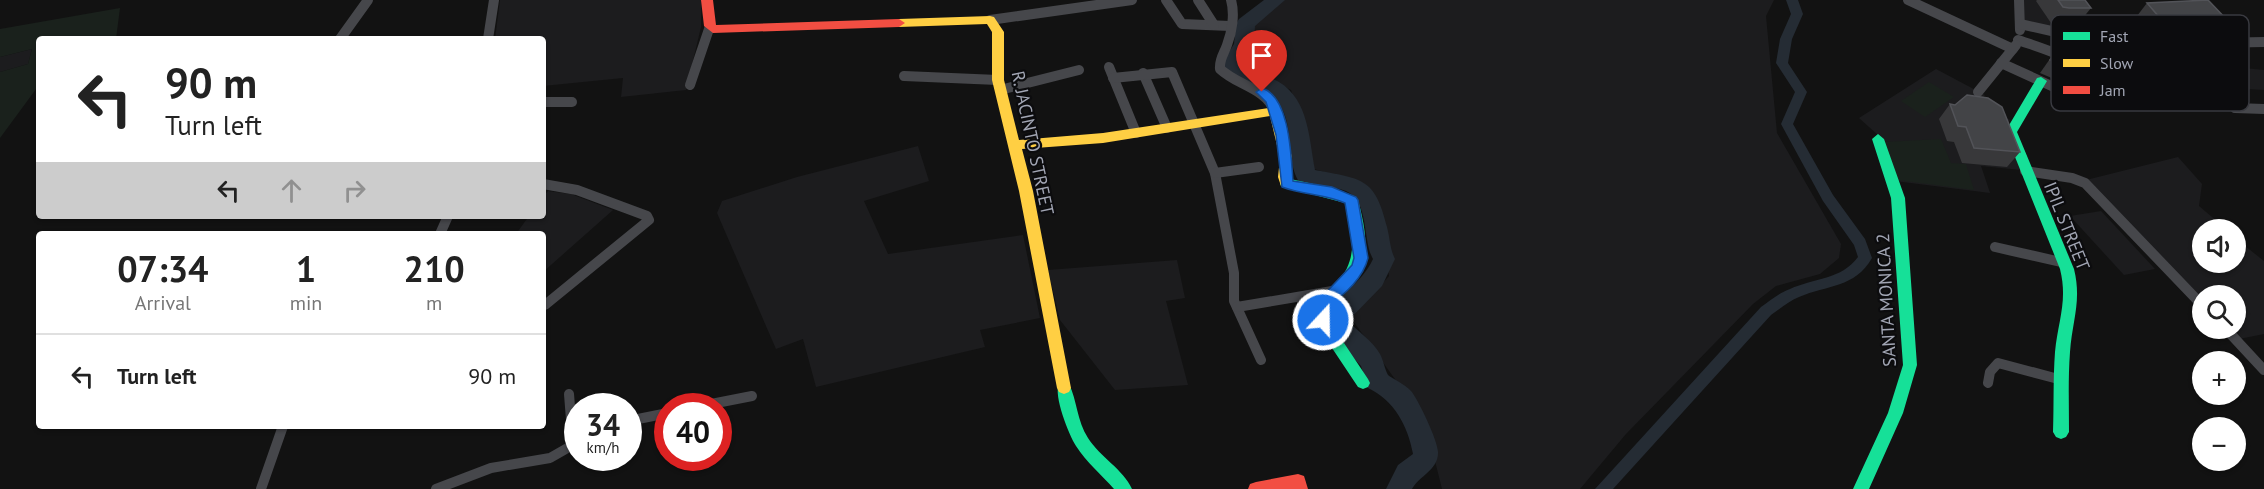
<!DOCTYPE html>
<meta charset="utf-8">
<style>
:root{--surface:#fff;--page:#f6f6f6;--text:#222;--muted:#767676;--line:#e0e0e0}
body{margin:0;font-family:"PT Sans",sans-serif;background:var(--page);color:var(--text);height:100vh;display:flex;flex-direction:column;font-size:22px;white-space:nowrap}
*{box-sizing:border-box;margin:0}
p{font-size:20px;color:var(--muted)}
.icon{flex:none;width:33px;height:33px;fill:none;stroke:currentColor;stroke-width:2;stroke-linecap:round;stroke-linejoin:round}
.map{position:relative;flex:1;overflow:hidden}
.drawer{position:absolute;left:36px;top:231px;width:510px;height:198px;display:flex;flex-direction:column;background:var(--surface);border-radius:6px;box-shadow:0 2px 4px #0004}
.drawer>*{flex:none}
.banner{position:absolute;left:36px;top:36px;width:510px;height:183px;border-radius:6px;box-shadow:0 2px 4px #0004;background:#fff;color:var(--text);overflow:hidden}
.controls{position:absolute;left:2192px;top:219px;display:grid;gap:12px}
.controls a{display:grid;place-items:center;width:54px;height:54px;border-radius:50%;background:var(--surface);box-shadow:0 2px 4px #0004;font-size:30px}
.speed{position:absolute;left:564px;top:393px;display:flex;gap:12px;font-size:30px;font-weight:700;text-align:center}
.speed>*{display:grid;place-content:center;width:78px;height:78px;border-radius:50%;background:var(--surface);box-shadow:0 2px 4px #0004;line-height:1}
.speed small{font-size:15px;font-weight:400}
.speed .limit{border:9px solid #d22;background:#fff;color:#111}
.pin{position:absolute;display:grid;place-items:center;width:51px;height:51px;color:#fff;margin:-62px -26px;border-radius:50% 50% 50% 0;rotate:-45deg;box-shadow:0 0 6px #0007}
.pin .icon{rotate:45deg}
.me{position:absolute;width:66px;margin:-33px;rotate:21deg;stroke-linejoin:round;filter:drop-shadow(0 0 4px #0008)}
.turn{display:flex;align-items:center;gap:21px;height:126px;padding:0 30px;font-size:27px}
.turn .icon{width:78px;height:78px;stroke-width:2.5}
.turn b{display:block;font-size:42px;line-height:51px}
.lanes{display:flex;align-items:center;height:57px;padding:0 30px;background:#0003;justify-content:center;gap:30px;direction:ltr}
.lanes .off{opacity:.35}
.eta{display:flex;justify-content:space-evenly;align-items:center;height:102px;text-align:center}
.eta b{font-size:36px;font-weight:600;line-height:42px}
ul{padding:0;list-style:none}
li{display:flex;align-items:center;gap:18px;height:84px;padding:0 30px;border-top:2px solid var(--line)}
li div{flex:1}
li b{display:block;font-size:22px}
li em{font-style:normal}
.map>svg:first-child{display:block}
.built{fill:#1c1c1e}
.green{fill:#1a211c}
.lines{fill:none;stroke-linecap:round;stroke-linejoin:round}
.canal{fill:#252c34;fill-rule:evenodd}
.river{fill:#252c34;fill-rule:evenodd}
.street{stroke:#46474b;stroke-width:10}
.fast{fill:#16e098;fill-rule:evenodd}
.slow{fill:#ffcf43;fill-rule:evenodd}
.jam{fill:#f24e42;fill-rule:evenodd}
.wall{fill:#38383a}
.building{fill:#434447;stroke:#525358;stroke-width:1.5}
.route{fill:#1a73e8;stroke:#114b97;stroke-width:1.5}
.labels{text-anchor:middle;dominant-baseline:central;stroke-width:4.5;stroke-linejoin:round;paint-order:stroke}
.street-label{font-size:18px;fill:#a2a6b4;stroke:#0c0c0e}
.key{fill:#0c0c0e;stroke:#393a40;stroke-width:1.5}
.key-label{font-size:16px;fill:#a2a6b4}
</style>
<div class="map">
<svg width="2264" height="489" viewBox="0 0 2264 489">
<rect width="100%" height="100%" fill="#121212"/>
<g class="built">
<polygon points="500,0 701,0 701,27 686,90 621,97 623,78 543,86 543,39 495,39"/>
<polygon points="1282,0 1774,0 1766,16 1777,133 1841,244 1839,258 1820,274 1776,286 1753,304 1626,434 1580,489 1442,489 1425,421 1351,318 1389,276 1378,210 1366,185 1314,169 1291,90 1244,66 1251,24"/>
<polygon points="2022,0 2070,0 2091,30 2023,24"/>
<polygon points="2161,48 2219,48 2234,67 2264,70 2264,90 2182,85 2168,65 2173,64"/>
<polygon points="32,49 28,64 0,72 0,57"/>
<polygon points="1936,69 1985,95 1978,104 2010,120 2004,129 2021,170 1981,166 1990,193 1895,181 1878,135 1859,118"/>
<polygon points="918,146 929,181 864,201 888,254 1023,235 1040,318 980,330 985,347 816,387 803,339 776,349 717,213 722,201 797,177"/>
<polygon points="2178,157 2202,184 2199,206 2226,229 2202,230 2202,262 2235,262 2235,238 2264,261 2264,334 2239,339 2228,329 2235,328 2235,296 2202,296 2202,301 2086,180"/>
<polygon points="548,191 571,194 613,210 543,272 543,234 516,234 529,216 543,216 543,197"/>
<polygon points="2101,211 2155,269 2124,275 2070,216"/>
<polygon points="1177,260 1185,298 1166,301 1188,385 1115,390 1060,320 1048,270"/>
</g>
<g class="green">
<polygon points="120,8 116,39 39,39 39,85 0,138 0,72 28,64 32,49 0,57 0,29"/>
<polygon points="1929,82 1954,97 1925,117 1901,101"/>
<polygon points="1941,139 1951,163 1966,164 1974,190 1897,180 1884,142"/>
</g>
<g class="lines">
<path class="canal" d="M1786,0H1798L1803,14L1792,39L1788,63L1807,92L1793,124L1833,195L1865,239L1872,258C1855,288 1827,285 1799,297C1789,301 1780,309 1771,315L1613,489H1595L1761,307C1770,301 1779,293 1790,289C1814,278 1841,280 1858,257L1854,245L1823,201L1781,124L1795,92L1776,63L1780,39L1791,14Z"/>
<path class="river" d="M1264,0H1285L1255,26L1254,44L1242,64C1252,73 1267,75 1279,82C1309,100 1309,139 1315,170C1362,179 1375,177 1387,227C1390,239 1390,249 1395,259L1382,286L1348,321C1358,332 1372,340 1380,354C1383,359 1385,370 1388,375C1391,378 1405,384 1411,391C1418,399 1439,443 1438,453C1438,470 1419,476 1412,489H1386L1398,465L1413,454C1408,426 1394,400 1368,388L1361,366L1332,335L1323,320C1335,296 1362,284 1373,259C1362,240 1370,202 1346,191C1332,186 1314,186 1299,182C1285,159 1295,126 1279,104C1263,84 1235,86 1222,64L1234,44L1236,24L1239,19Z"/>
<g class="street">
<polyline points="1166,0 1182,24 1230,26"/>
<polyline points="1198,0 1214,25"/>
<path d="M1231,0C1235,14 1232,32 1227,45C1224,54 1219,59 1220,69C1238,86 1264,87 1275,111"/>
<polyline points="1908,0 2013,49"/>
<polyline points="2019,0 2020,30"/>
<polyline points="990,20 1132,0"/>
<polyline points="2020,24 2056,32 2134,32 2163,44 2264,42"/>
<polyline points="340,39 368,0"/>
<polyline points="488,39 494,0"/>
<path d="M2001,63L2091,104H2103C2119,69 2040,48 2018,40"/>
<polyline points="1109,67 1136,133"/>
<polyline points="1143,73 1167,128"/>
<polyline points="904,76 998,80"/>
<polyline points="1113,78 1172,72 1215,173 1234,273 1234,301 1261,360"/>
<polyline points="690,85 710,26"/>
<polyline points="1000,90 1079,70"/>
<polyline points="1978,92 2016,45"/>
<polyline points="543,102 572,102"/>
<polyline points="2235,108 2264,109"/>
<polyline points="2025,171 2072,178 2085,183 2202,305"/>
<polyline points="1215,173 1259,167"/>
<polyline points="543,184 577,190 647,216 649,220 545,305"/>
<polyline points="440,234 448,216"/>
<polyline points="1995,247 2065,263"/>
<polyline points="1237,307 1338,290"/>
<polyline points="2225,328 2264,370"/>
<polyline points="1988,383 1990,372 1998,363 2062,380"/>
<polyline points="569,394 573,445"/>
<polyline points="701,406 752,396"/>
<polyline points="628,421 668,413"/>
<polyline points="261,489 283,426"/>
<polyline points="436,489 491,468 550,458 578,442"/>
</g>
<g class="fast">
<path d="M2041,77L2047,81L2017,132L2074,269C2082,301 2072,321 2070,352C2068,379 2069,405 2069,432L2066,437L2061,439L2056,437L2053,432C2054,405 2053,379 2055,352C2058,321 2068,301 2060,269L2005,132L2037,78Z"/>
<polygon points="1878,134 1884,139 1905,198 1917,365 1903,413 1869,489 1853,489 1888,413 1903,365 1891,198 1872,139"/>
<path d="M1286,178L1336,189L1356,197L1358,200C1367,234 1372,262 1347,290C1341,298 1333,303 1327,311L1340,337L1368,379L1370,383L1368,387L1363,389L1358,387L1330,345L1313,311C1319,299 1329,292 1337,283C1359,258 1353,232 1345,203L1281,186L1280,183Z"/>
<path d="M1064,382L1069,384C1077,400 1077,421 1088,438C1100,457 1123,469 1132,489H1114C1102,475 1086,462 1076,446C1069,435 1053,395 1059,384Z"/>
</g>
<polygon class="slow" points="990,16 994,17 1004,32 1004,80 1019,140 1103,133 1275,107 1281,111 1292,158 1290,177 1292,183 1286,188 1281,186 1278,177 1280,158 1270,116 1103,143 1022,149 1033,191 1071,388 1069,392 1064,394 1059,392 1057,388 1019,191 992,80 992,32 987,24 899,27 893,23 899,19"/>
<g class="jam">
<polygon points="701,0 713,0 716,25 899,19 905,23 899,27 713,33 704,26"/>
<polygon points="1298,474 1304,476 1308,489 1248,489 1250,484 1256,482"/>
</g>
</g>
<g class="wall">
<polygon points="2037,0 2085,0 2091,8 2078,24 2057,24 2051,23 2036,1"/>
<polygon points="2147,3 2230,23 2218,35 2164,36 2149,30 2137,16"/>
<polygon points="2059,46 2064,67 2054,79 2040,73"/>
<polygon points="1950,104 2020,152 2007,167 1962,163 1954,142 1947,141 1939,119"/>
</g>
<g class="building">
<polygon points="2058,0 2085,0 2091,8 2069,8 2063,7"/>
<polygon points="2208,0 2230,23 2175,24 2160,18 2147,3"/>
<polygon points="2059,46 2074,52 2064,67 2050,60"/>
<polygon points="1967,95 1988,98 2002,107 2020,152 1974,148 1966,127 1958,126 1950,104 1955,105"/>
</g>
<path class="route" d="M1262,88C1290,97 1291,156 1293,181L1332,187L1356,197L1358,200L1368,258C1363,279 1344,294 1328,307L1330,320L1328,324H1318C1314,317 1313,312 1315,304L1352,265L1354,258L1345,203C1324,194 1303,195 1282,187L1276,135L1266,102L1256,92Z"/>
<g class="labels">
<g class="street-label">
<text transform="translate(1033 143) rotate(78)">R. JACINTO STREET</text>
<text transform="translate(2067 226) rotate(68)">IPIL STREET</text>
<text transform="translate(1886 300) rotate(-93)">SANTA MONICA 2</text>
</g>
</g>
<rect x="2051" y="15" width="198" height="96" rx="9" class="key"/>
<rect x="2063" y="32" width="27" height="8" fill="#16e098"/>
<rect x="2063" y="59" width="27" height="8" fill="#ffcf43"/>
<rect x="2063" y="86" width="27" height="8" fill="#f24e42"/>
<g class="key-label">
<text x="2100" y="42">Fast</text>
<text x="2100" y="69">Slow</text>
<text x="2100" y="96">Jam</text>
</g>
</svg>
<div class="controls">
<a><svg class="icon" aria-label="sound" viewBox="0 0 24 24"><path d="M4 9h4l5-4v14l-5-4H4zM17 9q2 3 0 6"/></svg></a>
<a><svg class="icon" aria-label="search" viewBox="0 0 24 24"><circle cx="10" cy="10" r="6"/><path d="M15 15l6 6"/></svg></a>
<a>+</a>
<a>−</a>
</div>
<div class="speed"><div>34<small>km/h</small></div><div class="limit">40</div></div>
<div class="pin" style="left:1262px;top:92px;background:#d93025"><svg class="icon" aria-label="arrive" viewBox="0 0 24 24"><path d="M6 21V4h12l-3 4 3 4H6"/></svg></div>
<svg class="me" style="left:1323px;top:320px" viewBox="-20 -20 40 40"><circle r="17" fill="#1a73e8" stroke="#fff" stroke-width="3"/><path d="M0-11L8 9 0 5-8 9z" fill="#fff"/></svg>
<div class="banner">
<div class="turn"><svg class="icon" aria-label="left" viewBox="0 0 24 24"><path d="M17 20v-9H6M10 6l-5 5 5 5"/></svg><div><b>90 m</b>Turn left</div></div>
<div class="lanes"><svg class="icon" aria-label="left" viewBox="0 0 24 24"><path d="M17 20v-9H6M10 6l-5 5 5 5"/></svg><svg class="icon off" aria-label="ahead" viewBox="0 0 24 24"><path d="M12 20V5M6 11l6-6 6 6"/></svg><svg class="icon off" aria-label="right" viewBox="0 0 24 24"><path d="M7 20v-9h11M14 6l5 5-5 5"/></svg></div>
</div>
<section class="drawer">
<div class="eta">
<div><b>07:34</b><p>Arrival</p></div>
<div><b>1</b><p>min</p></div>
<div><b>210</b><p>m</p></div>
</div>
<ul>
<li><svg class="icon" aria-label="left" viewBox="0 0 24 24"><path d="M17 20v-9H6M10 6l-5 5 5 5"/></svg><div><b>Turn left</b></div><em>90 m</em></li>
</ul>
</section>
</div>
